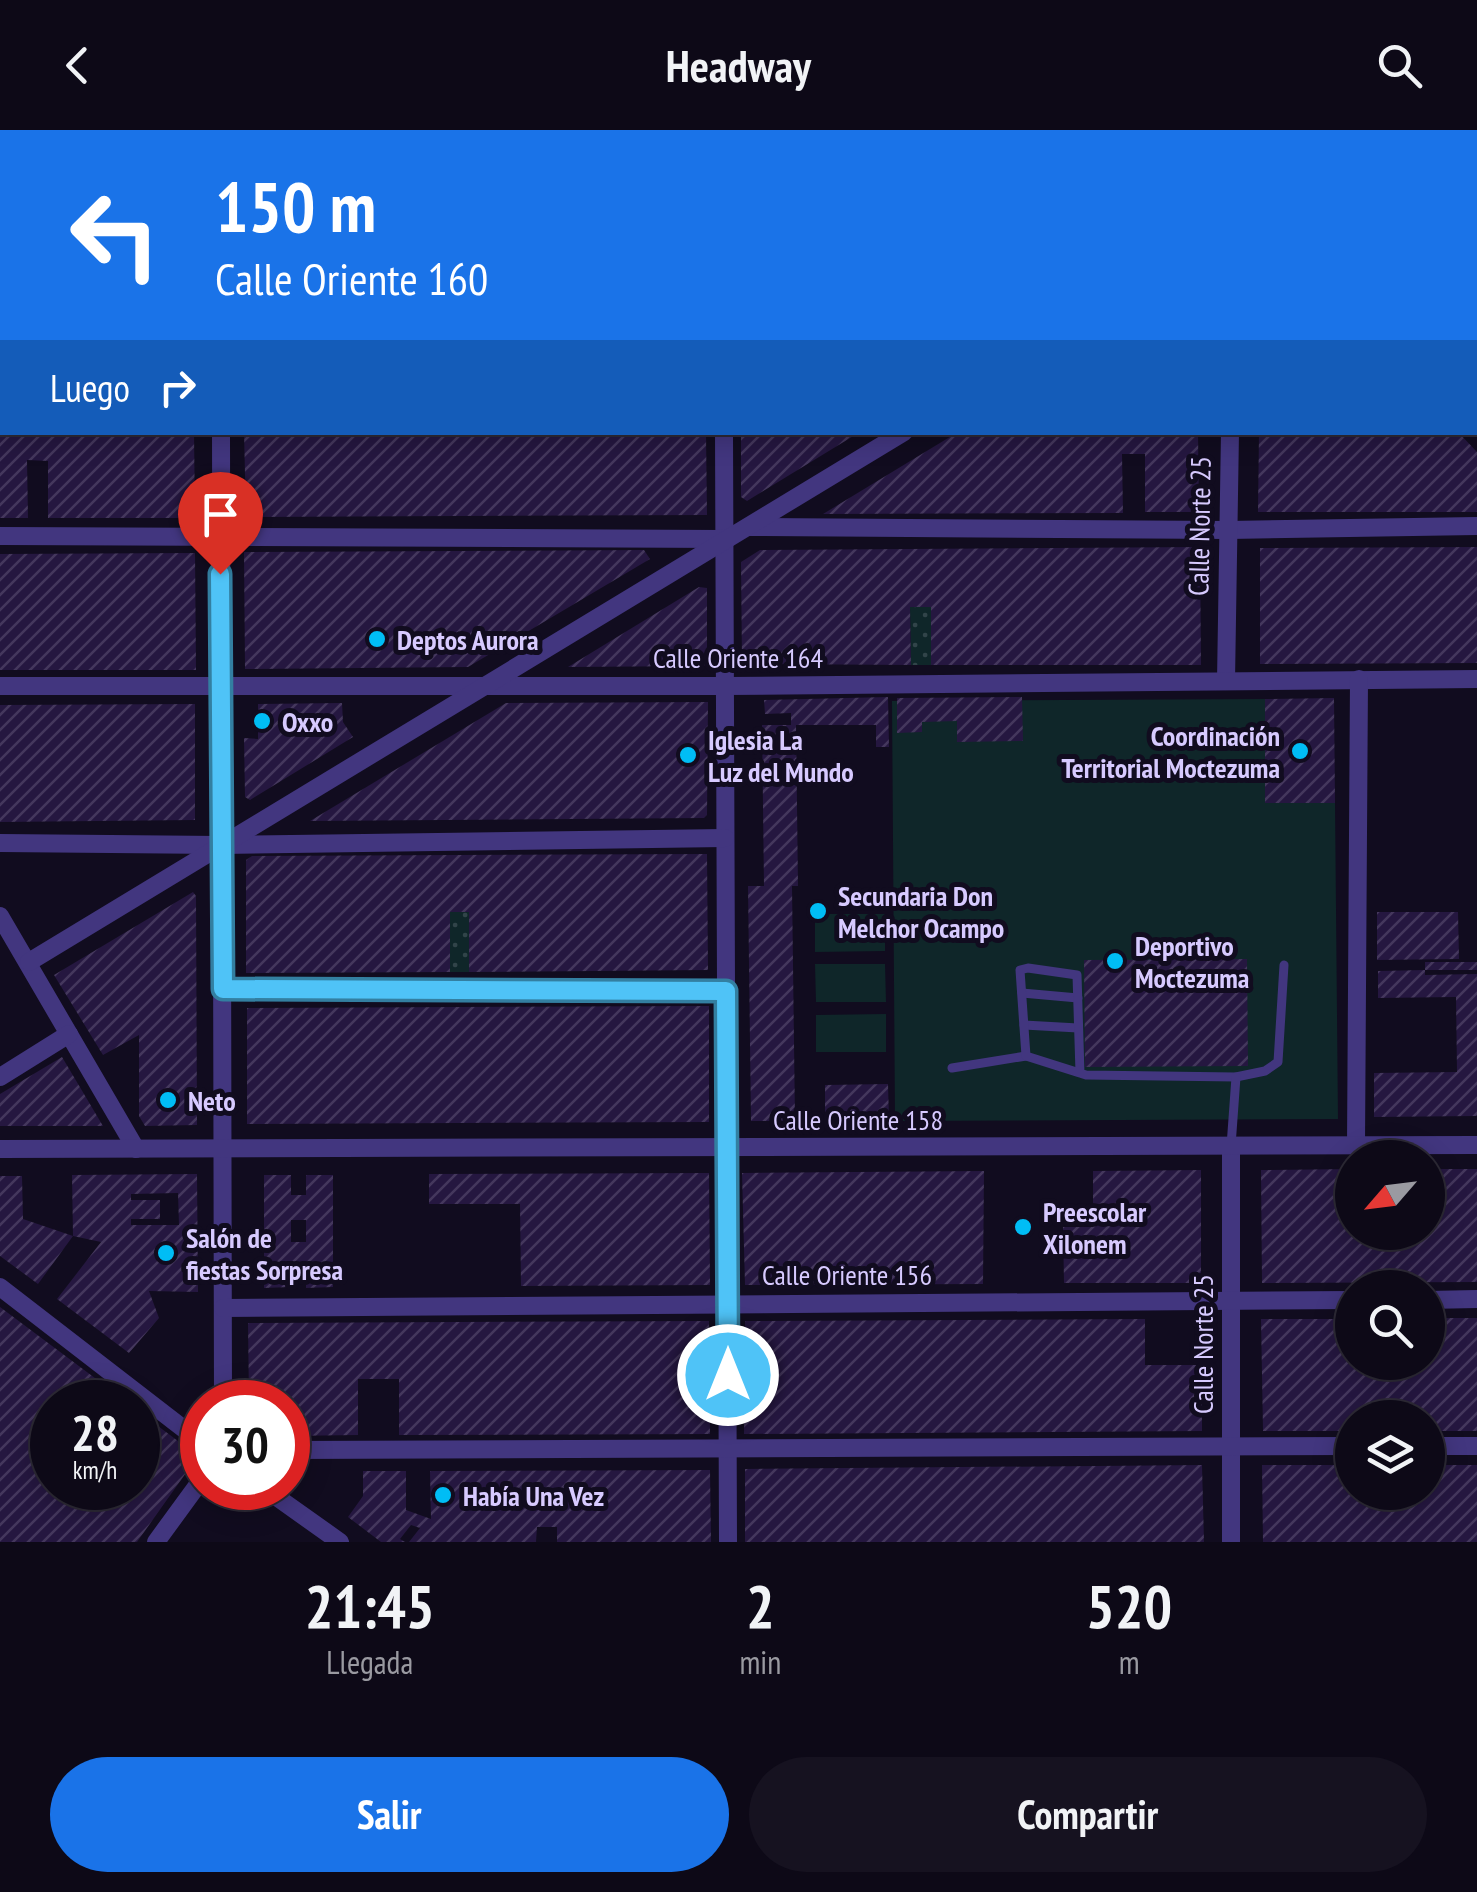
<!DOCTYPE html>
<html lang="es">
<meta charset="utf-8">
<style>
:root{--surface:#0d0917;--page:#161220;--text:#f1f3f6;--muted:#9a9aa1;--line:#2d2a36;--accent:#1a73e8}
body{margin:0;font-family:"PT Sans Narrow",sans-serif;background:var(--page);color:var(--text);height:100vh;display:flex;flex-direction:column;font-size:38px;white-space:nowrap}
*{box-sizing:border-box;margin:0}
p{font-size:32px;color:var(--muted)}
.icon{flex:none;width:55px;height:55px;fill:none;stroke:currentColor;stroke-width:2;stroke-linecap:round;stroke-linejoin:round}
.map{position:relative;height:1412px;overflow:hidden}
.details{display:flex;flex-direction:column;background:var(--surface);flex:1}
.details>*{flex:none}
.banner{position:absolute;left:0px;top:0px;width:1478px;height:305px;box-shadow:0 5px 25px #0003,0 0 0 2px var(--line);background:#1a73e8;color:#fff;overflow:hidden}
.needle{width:65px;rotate:242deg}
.fabs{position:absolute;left:1335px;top:1010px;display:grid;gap:20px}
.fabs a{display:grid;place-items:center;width:110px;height:110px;border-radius:50%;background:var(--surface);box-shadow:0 5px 25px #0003,0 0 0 2px var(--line);font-size:50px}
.speed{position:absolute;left:30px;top:1250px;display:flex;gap:20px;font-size:50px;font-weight:700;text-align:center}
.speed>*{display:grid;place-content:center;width:130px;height:130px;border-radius:50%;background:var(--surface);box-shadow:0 5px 25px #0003,0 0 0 2px var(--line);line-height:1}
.speed small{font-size:25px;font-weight:400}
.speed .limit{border:15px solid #d22;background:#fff;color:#111}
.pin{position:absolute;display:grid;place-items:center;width:85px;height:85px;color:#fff;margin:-102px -42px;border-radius:50% 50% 50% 0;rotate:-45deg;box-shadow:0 0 10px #0007}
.pin .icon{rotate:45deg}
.me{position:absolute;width:110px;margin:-55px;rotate:0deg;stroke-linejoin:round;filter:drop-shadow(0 0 8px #0008)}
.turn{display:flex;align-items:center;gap:35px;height:210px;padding:0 50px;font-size:45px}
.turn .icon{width:130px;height:130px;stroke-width:2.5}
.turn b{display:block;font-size:70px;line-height:85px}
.then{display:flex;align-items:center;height:95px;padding:0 50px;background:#0003;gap:20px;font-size:38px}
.eta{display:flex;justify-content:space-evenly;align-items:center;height:170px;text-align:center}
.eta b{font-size:60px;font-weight:700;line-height:70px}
.action{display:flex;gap:20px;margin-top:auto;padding:20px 50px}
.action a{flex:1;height:115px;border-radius:60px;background:var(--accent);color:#fff;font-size:40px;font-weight:700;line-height:115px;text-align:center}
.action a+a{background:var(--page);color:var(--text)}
header{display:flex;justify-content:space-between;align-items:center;height:130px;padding:0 50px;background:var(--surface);font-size:45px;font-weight:700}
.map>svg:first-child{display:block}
.green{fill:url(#green-dots)}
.pitch{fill:#0f2629}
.building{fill:url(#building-hatch);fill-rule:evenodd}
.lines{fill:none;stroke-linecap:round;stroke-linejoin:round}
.lane{stroke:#42367f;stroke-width:9}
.street{stroke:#42367f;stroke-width:18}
.secondary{stroke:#7961ff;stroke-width:25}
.route-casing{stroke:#337fa1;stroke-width:25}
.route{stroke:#4fc3f7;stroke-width:18}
.poi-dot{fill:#00bdf5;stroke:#110c1f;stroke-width:4}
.labels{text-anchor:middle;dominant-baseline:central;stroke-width:10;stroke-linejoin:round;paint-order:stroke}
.street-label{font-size:28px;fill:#d7caff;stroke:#110c1f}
.poi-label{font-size:28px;font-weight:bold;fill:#d7caff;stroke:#110c1f;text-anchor:start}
</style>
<header><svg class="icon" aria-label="back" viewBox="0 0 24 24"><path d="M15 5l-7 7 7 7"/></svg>Headway<svg class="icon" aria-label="search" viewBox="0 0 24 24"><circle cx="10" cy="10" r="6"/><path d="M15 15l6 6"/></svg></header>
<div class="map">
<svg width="1477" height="1412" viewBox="0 0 1477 1412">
<defs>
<pattern id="green-dots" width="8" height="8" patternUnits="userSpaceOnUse" patternTransform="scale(2.5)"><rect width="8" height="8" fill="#0f2629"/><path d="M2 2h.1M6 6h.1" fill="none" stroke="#314449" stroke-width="1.8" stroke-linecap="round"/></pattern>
<pattern id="building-hatch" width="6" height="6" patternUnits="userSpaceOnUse" patternTransform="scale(2.5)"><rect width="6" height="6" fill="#251740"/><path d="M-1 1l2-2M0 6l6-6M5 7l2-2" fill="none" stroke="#44375d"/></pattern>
</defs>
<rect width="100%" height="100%" fill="#110c1f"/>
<g class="green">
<polygon points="1071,0 1383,0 1384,2 1071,2"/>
<polygon points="910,477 931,477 931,535 911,535"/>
<rect x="450" y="782" width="19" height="60"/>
</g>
<g class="pitch">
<polygon points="1265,569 1265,673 1335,673 1338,989 895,991 892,571"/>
<polygon points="815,784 885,784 885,821 815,822"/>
<polygon points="815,834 885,834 886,872 816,872"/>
<polygon points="886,884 886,922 816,922 816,885"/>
</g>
<g class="building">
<polygon points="0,302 194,302 195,388 48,388 48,331 27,330 28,388 0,388"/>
<polygon points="244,302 706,302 707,385 246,387"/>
<polygon points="741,302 760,302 760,306 780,306 780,302 860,302 747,371 741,367"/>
<polygon points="958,302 1198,302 1199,382 1145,382 1145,324 1122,324 1123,383 823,384"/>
<polygon points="1259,302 1458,302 1477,322 1477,382 1258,382"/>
<polygon points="1200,417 1201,535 931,535 931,477 910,477 911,535 742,534 741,432 760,420"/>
<polygon points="1477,417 1477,533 1260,534 1260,418"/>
<polygon points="644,420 650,429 468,537 245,539 244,422"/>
<polygon points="195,423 196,540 0,540 0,424"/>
<polygon points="699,457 707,458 707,536 568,537"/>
<polygon points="888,567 889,617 876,617 876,595 796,595 798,756 792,756 795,991 751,991 748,756 764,756 762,595 791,595 791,583 765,584 764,570"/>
<polygon points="1022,567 1023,611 957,612 957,591 922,592 922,602 897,603 897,568"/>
<polygon points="1334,568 1335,673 1265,673 1265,569"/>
<polygon points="708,572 707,685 704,688 310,691 506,573"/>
<polygon points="342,573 343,592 353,607 250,670 245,667 244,608 258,609 258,574"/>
<polygon points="195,574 195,690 0,692 0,575"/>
<polygon points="707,724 708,840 469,842 469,782 450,782 450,842 246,843 246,730 252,726"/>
<polygon points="193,762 196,766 197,995 145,996 139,986 139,905 103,925 54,845"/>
<polygon points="1377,782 1458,782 1459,829 1377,830"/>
<polygon points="1247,829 1248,936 1085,937 1084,830"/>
<rect x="1425" y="832" width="52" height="8"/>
<polygon points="1425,840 1425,845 1477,844 1477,986 1374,987 1374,943 1457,942 1456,867 1378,868 1378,841"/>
<polygon points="709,876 709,992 247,994 247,878"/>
<polygon points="62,927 103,996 0,996 0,964"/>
<polygon points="888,954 889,989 825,989 825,955"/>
<polygon points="1352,1039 1352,1102 1428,1102 1428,1039 1477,1039 1477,1152 1262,1153 1261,1040"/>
<polygon points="1201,1040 1201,1153 1064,1153 1063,1097 1093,1097 1093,1041"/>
<polygon points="984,1041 983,1154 745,1155 742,1043"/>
<polygon points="709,1043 710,1155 521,1156 520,1074 429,1074 429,1044"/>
<path d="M197,1044L198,1162L149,1161L159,1188L129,1223L57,1169L101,1112L73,1106L72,1045ZM178,1063L179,1095H131V1089H160V1070H131V1064Z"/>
<path d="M264,1045H291V1065H306V1045H333V1157L306,1158V1138H291V1157L264,1158ZM291,1090H306V1112H291Z"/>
<polygon points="0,1046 22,1046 23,1089 73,1106 38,1154 0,1126"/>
<polygon points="0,1177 127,1272 52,1272 52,1358 138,1358 138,1281 198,1326 137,1412 0,1412"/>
<polygon points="1428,1188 1477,1188 1477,1301 1428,1301 1428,1288 1352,1288 1352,1301 1263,1301 1261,1189 1352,1189 1352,1232 1428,1232"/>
<polygon points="1145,1189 1145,1235 1202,1235 1202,1301 744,1304 745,1191"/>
<polygon points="709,1191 710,1304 399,1305 399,1249 358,1249 358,1305 288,1306 288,1272 249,1272 248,1193"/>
<polygon points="1202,1335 1204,1412 745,1412 745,1339"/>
<polygon points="1262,1335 1352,1335 1352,1362 1428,1362 1428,1335 1477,1335 1477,1412 1263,1412"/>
<polygon points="710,1340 711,1412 557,1412 557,1397 537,1397 536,1412 409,1412 420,1398 411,1395 400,1409 405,1412 381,1412 348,1387 363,1366 363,1341 406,1341 406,1380 431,1389 430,1341"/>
</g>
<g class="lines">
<g class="lane">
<polyline points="1022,863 1078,868"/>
<polyline points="1024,895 1078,898"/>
<polyline points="952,938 1026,926"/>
<polyline points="1080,943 1077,845 1028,838 1020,840 1026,926 1086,945 1236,947 1265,941 1278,932 1284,835"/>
<polyline points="1231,1016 1236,947"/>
</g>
<g class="street">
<polyline points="218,0 218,2"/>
<polyline points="722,0 722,2"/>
<polyline points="1475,94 1477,94"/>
<polyline points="0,102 2,102"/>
<polyline points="1475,246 1477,246"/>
<polyline points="0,255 2,255"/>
<polyline points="221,302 223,1272"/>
<polyline points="724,302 728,1412"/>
<polyline points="748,397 1229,400 1477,396"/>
<polyline points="0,406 724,409"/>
<polyline points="1226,551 1230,302"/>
<polyline points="0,556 726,556 1477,549"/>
<polyline points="0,713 220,715 725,708"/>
<polyline points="0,786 136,1019"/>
<polyline points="29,832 904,302"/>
<polyline points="223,859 726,861"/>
<polyline points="0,947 69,904"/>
<polyline points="1356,1014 1359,549"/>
<polyline points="1231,1016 1231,1412"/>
<polyline points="0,1019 1477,1015"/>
<polyline points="0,1157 202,1313"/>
<polyline points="1428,1170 1477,1169"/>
<polyline points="223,1178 1352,1170"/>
<polyline points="1428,1316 1477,1316"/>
<polyline points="288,1320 1352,1316"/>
<polyline points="264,1358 340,1412"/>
<polyline points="156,1412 202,1349"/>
</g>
<g class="secondary">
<polyline points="1052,0 1052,2"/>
<polyline points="1404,2 1404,0"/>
<polyline points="1475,285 1477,287"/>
</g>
</g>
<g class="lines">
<g class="route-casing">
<polyline id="route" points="220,444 223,859 726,861 728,1245"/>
</g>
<use href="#route" class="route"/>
</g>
<g class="poi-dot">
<circle cx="377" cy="509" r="10"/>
<circle cx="262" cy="591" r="10"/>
<circle cx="1300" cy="621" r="10"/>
<circle cx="688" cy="625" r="10"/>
<circle cx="818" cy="781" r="10"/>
<circle cx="1115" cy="831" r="10"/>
<circle cx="168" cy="970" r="10"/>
<circle cx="1023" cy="1097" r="10"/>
<circle cx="166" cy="1123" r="10"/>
<circle cx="443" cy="1365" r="10"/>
</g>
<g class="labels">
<g class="street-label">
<text transform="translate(1199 396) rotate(-89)">Calle Norte 25</text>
<text x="738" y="527">Calle Oriente 164</text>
<text x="858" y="989">Calle Oriente 158</text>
<text x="847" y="1144">Calle Oriente 156</text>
<text transform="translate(1202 1214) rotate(-90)">Calle Norte 25</text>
</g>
<g class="poi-label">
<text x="397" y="509">Deptos Aurora</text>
<text x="282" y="591">Oxxo</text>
<text x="1280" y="605" text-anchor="end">Coordinación<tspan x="1280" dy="32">Territorial Moctezuma</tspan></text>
<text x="708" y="609">Iglesia La<tspan x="708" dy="32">Luz del Mundo</tspan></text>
<text x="838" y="765">Secundaria Don<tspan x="838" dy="32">Melchor Ocampo</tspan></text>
<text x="1135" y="815">Deportivo<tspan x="1135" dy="32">Moctezuma</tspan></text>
<text x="188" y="970">Neto</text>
<text x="1043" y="1081">Preescolar<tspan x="1043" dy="32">Xilonem</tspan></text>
<text x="186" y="1107">Salón de<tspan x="186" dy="32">fiestas Sorpresa</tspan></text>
<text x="463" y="1365">Había Una Vez</text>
</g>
</g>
</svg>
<div class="fabs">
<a><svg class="needle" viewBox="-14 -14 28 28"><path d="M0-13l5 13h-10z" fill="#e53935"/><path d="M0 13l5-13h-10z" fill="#9a9aa1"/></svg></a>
<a><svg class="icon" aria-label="search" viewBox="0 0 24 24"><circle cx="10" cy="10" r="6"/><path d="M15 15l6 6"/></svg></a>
<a><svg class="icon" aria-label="layers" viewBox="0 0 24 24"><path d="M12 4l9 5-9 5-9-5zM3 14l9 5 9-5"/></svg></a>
</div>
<div class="speed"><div>28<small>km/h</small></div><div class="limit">30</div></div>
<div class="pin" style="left:220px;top:444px;background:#d93025"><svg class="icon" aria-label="arrive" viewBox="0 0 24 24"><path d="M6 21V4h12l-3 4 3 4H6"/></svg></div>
<svg class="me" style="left:728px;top:1245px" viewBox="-20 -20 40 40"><circle r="17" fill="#4fc3f7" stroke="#fff" stroke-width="3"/><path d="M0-11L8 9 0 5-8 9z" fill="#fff"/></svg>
<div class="banner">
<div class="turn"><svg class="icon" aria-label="left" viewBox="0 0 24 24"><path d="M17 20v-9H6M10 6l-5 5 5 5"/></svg><div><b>150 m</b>Calle Oriente 160</div></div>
<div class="then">Luego<svg class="icon" aria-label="right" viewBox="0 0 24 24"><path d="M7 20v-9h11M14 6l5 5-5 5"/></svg></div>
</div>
</div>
<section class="details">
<div class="eta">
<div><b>21:45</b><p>Llegada</p></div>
<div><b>2</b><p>min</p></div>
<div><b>520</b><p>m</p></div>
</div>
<div class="action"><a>Salir</a><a>Compartir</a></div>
</section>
